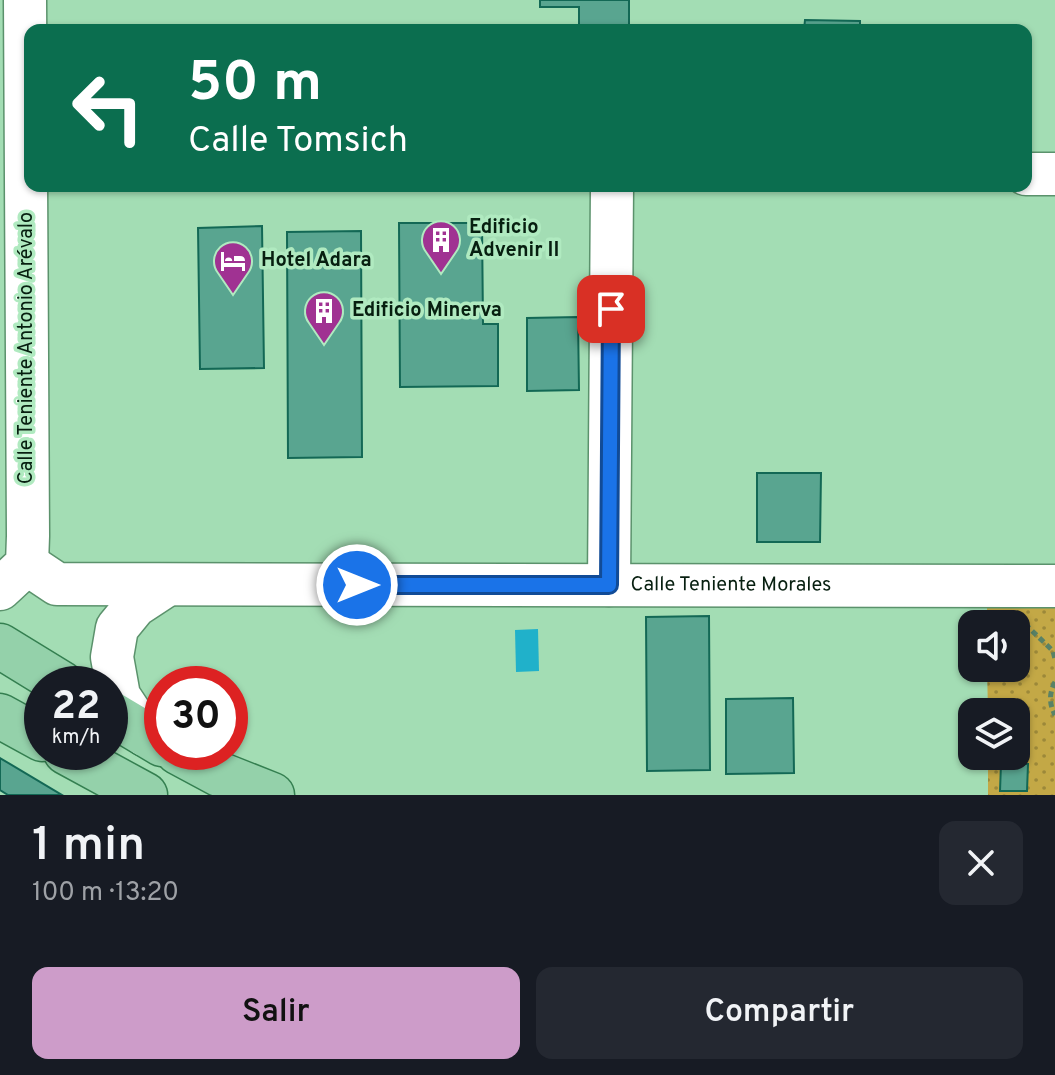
<!DOCTYPE html>
<html lang="es">
<meta charset="utf-8">
<style>
:root{--surface:#171b24;--page:#242831;--text:#f1f3f6;--muted:#9ea1a6;--accent:#cd9cc9}
body{margin:0;font-family:Overpass,sans-serif;background:var(--page);color:var(--text);height:100vh;display:flex;flex-direction:column;font-size:30px;white-space:nowrap}
*{box-sizing:border-box;margin:0}
p{font-size:26px;color:var(--muted)}
.icon{flex:none;width:44px;height:44px;fill:none;stroke:currentColor;stroke-width:2;stroke-linecap:round;stroke-linejoin:round}
.map{position:relative;height:795px;overflow:hidden}
.side{display:flex;flex-direction:column;background:var(--surface);flex:1}
.side>*{flex:none}
.banner{position:absolute;left:24px;top:24px;width:1008px;height:168px;border-radius:16px;box-shadow:0 2px 6px #0004;background:#0b6e4f;color:#fff;overflow:hidden}
.fabs{position:absolute;left:958px;top:610px;display:grid;gap:16px}
.fabs a{display:grid;place-items:center;width:72px;height:72px;border-radius:16px;background:var(--surface);box-shadow:0 2px 6px #0004;font-size:40px}
.speed{position:absolute;left:24px;top:666px;display:flex;gap:16px;font-size:40px;font-weight:700;text-align:center}
.speed>*{display:grid;place-content:center;width:104px;height:104px;border-radius:50%;background:var(--surface);box-shadow:0 2px 6px #0004;line-height:1}
.speed small{font-size:20px;font-weight:400}
.speed .limit{border:12px solid #d22;background:#fff;color:#111}
.pin{position:absolute;display:grid;place-items:center;width:68px;height:68px;color:#fff;margin:-34px;border-radius:16px;box-shadow:0 4px 12px #0006}
.me{position:absolute;width:88px;margin:-44px;rotate:90deg;stroke-linejoin:round;filter:drop-shadow(0 0 6px #0008)}
.turn{display:flex;align-items:center;gap:28px;height:168px;padding:0 32px;font-size:36px}
.turn .icon{width:104px;height:104px;stroke-width:2.5}
.turn b{display:block;font-size:56px;line-height:68px}
.round{display:grid;place-items:center;flex:none;width:84px;height:84px;border-radius:16px;background:var(--page)}
.headline{display:flex;align-items:center;justify-content:space-between;height:136px;padding:0 32px}
h1{font-size:48px;font-weight:600;line-height:60px}
.action{display:flex;gap:16px;margin-top:auto;padding:16px 32px}
.action a{flex:1;height:92px;border-radius:16px;background:var(--accent);color:#111;font-size:32px;font-weight:600;line-height:92px;text-align:center}
.action a+a{background:var(--page);color:var(--text)}
.map>svg:first-child{display:block}
.park{fill:url(#park-dots)}
.water{fill:#20b1ca}
.building{fill:#59a590;stroke:#136855;stroke-width:2}
.lines{fill:none;stroke-linecap:round;stroke-linejoin:round}
.minor-casing{stroke:#5b926c;stroke-width:45}
.primary-casing{stroke:#347f50;stroke-width:47}
.path{stroke:#598266;stroke-width:5;stroke-dasharray:6 4;stroke-linecap:butt}
.minor{stroke:#fff;stroke-width:42}
.primary{stroke:#94d1aa;stroke-width:44}
.route-casing{stroke:#114b97;stroke-width:20}
.route{stroke:#1a73e8;stroke-width:14}
.labels{text-anchor:middle;dominant-baseline:central;stroke-width:7;stroke-linejoin:round;paint-order:stroke}
.poi-label{font-size:20px;font-weight:bold;fill:#071f10;stroke:#b0eac0;text-anchor:start}
.street-label{font-size:20px;fill:#071f10;stroke:#b0eac0}
</style>
<div class="map">
<svg width="1055" height="795" viewBox="0 0 1055 795">
<defs>
<pattern id="park-dots" width="8" height="8" patternUnits="userSpaceOnUse" patternTransform="scale(2)"><rect width="8" height="8" fill="#c3a846"/><path d="M2 2h.1M6 6h.1" fill="none" stroke="#9c8839" stroke-width="1.8" stroke-linecap="round"/></pattern>
</defs>
<rect width="100%" height="100%" fill="#a3ddb4"/>
<polygon class="park" points="1055,600 1055,795 988,795 988,756 1016,756 1016,712 988,712 987,668 1016,668 1016,624 987,624 987,601"/>
<polygon class="water" points="538,629 539,671 516,672 515,630"/>
<g class="building">
<polygon points="540,0 629,0 629,30 579,30 579,7 540,7"/>
<polygon points="805,20 860,21 860,30 804,30"/>
<polygon points="399,223 482,223 483,324 498,324 498,386 400,387"/>
<polygon points="262,226 264,368 200,369 198,228"/>
<polygon points="361,231 362,457 288,458 287,232"/>
<polygon points="578,317 579,390 527,391 527,318"/>
<polygon points="757,473 821,473 820,542 757,542"/>
<polygon points="709,616 710,770 647,771 646,617"/>
<polygon points="793,698 794,773 726,774 726,699"/>
<polygon points="0,758 62,795 8,795 0,790"/>
<polygon points="1001,764 1028,764 1027,791 1000,791"/>
</g>
<g class="lines">
<g class="minor-casing">
<g id="minor">
<polyline points="1026,174 1055,174"/>
<path id="s1" d="M27,564L57,584L1055,586"/>
<polyline points="609,585 612,186"/>
<polyline points="0,589 27,564 28,536 25,0"/>
<polyline points="145,735 119,696 112,657 117,628 135,606 167,585"/>
</g>
</g>
<g class="primary-casing">
<g id="primary">
<polyline points="0,646 62,684"/>
<polyline points="110,713 162,744"/>
<polyline points="0,716 42,739"/>
<polyline points="66,752 145,795"/>
<polyline points="178,752 219,774 272,795"/>
</g>
</g>
<g class="path">
<polyline points="1025,624 1053,651 1055,659"/>
<path d="M1055,682C1049,693 1049,704 1055,715"/>
</g>
<use href="#minor" class="minor"/>
<use href="#primary" class="primary"/>
</g>
<g class="lines">
<g class="route-casing">
<polyline id="route" points="357,585 609,585 611,309"/>
</g>
<use href="#route" class="route"/>
</g>
<defs>
<g id="building-pin" transform="scale(2)"><path d="M0 17L-7.5 6A9.5 9.5 0 1 1 7.5 6Z" fill="#a03292" stroke="#b0eac0"/><path d="M-4-6H4V6H1V3H-1V6H-4ZM-2.5-4.3h1.7v1.8h-1.7ZM.8-4.3h1.7v1.8H.8ZM-2.5-1h1.7V.8h-1.7ZM.8-1h1.7V.8H.8Z" fill="#fff"/></g>
<g id="hotel-pin" transform="scale(2)"><path d="M0 17L-7.5 6A9.5 9.5 0 1 1 7.5 6Z" fill="#a03292" stroke="#b0eac0"/><path d="M-6-4.5h1.5V1H6V5H4.5V3h-9V5H-6ZM-4 0a1.8 1.8 0 1 1 3.6 0ZM.5 0V-2.5h3Q6-2.5 6 0Z" fill="#fff"/></g>
</defs>
<g fill-rule="evenodd">
<use href="#building-pin" x="441" y="240"/>
<use href="#hotel-pin" x="233" y="261"/>
<use href="#building-pin" x="324" y="311"/>
</g>
<g class="labels">
<g class="poi-label">
<text x="469" y="228">Edificio<tspan x="469" dy="23">Advenir II</tspan></text>
<text x="261" y="261">Hotel Adara</text>
<text x="352" y="311">Edificio Minerva</text>
</g>
<g class="street-label">
<text transform="translate(27 348) rotate(-90)">Calle Teniente Antonio Arévalo</text>
<text stroke="none"><textPath href="#s1" startOffset="710">Calle Teniente Morales</textPath></text>
</g>
</g>
</svg>
<div class="fabs">
<a><svg class="icon" aria-label="sound" viewBox="0 0 24 24"><path d="M4 9h4l5-4v14l-5-4H4zM17 9q2 3 0 6"/></svg></a>
<a><svg class="icon" aria-label="layers" viewBox="0 0 24 24"><path d="M12 4l9 5-9 5-9-5zM3 14l9 5 9-5"/></svg></a>
</div>
<div class="speed"><div>22<small>km/h</small></div><div class="limit">30</div></div>
<div class="pin" style="left:611px;top:309px;background:#d93025"><svg class="icon" aria-label="arrive" viewBox="0 0 24 24"><path d="M6 21V4h12l-3 4 3 4H6"/></svg></div>
<svg class="me" style="left:357px;top:585px" viewBox="-20 -20 40 40"><circle r="17" fill="#1a73e8" stroke="#fff" stroke-width="3"/><path d="M0-11L8 9 0 5-8 9z" fill="#fff"/></svg>
<div class="banner">
<div class="turn"><svg class="icon" aria-label="left" viewBox="0 0 24 24"><path d="M17 20v-9H6M10 6l-5 5 5 5"/></svg><div><b>50 m</b>Calle Tomsich</div></div>
</div>
</div>
<section class="side">
<div class="headline"><div><h1>1 min</h1><p>100 m · 13:20</p></div><a class="round"><svg class="icon" aria-label="close" viewBox="0 0 24 24"><path d="M6 6l12 12M18 6L6 18"/></svg></a></div>
<div class="action"><a>Salir</a><a>Compartir</a></div>
</section>
